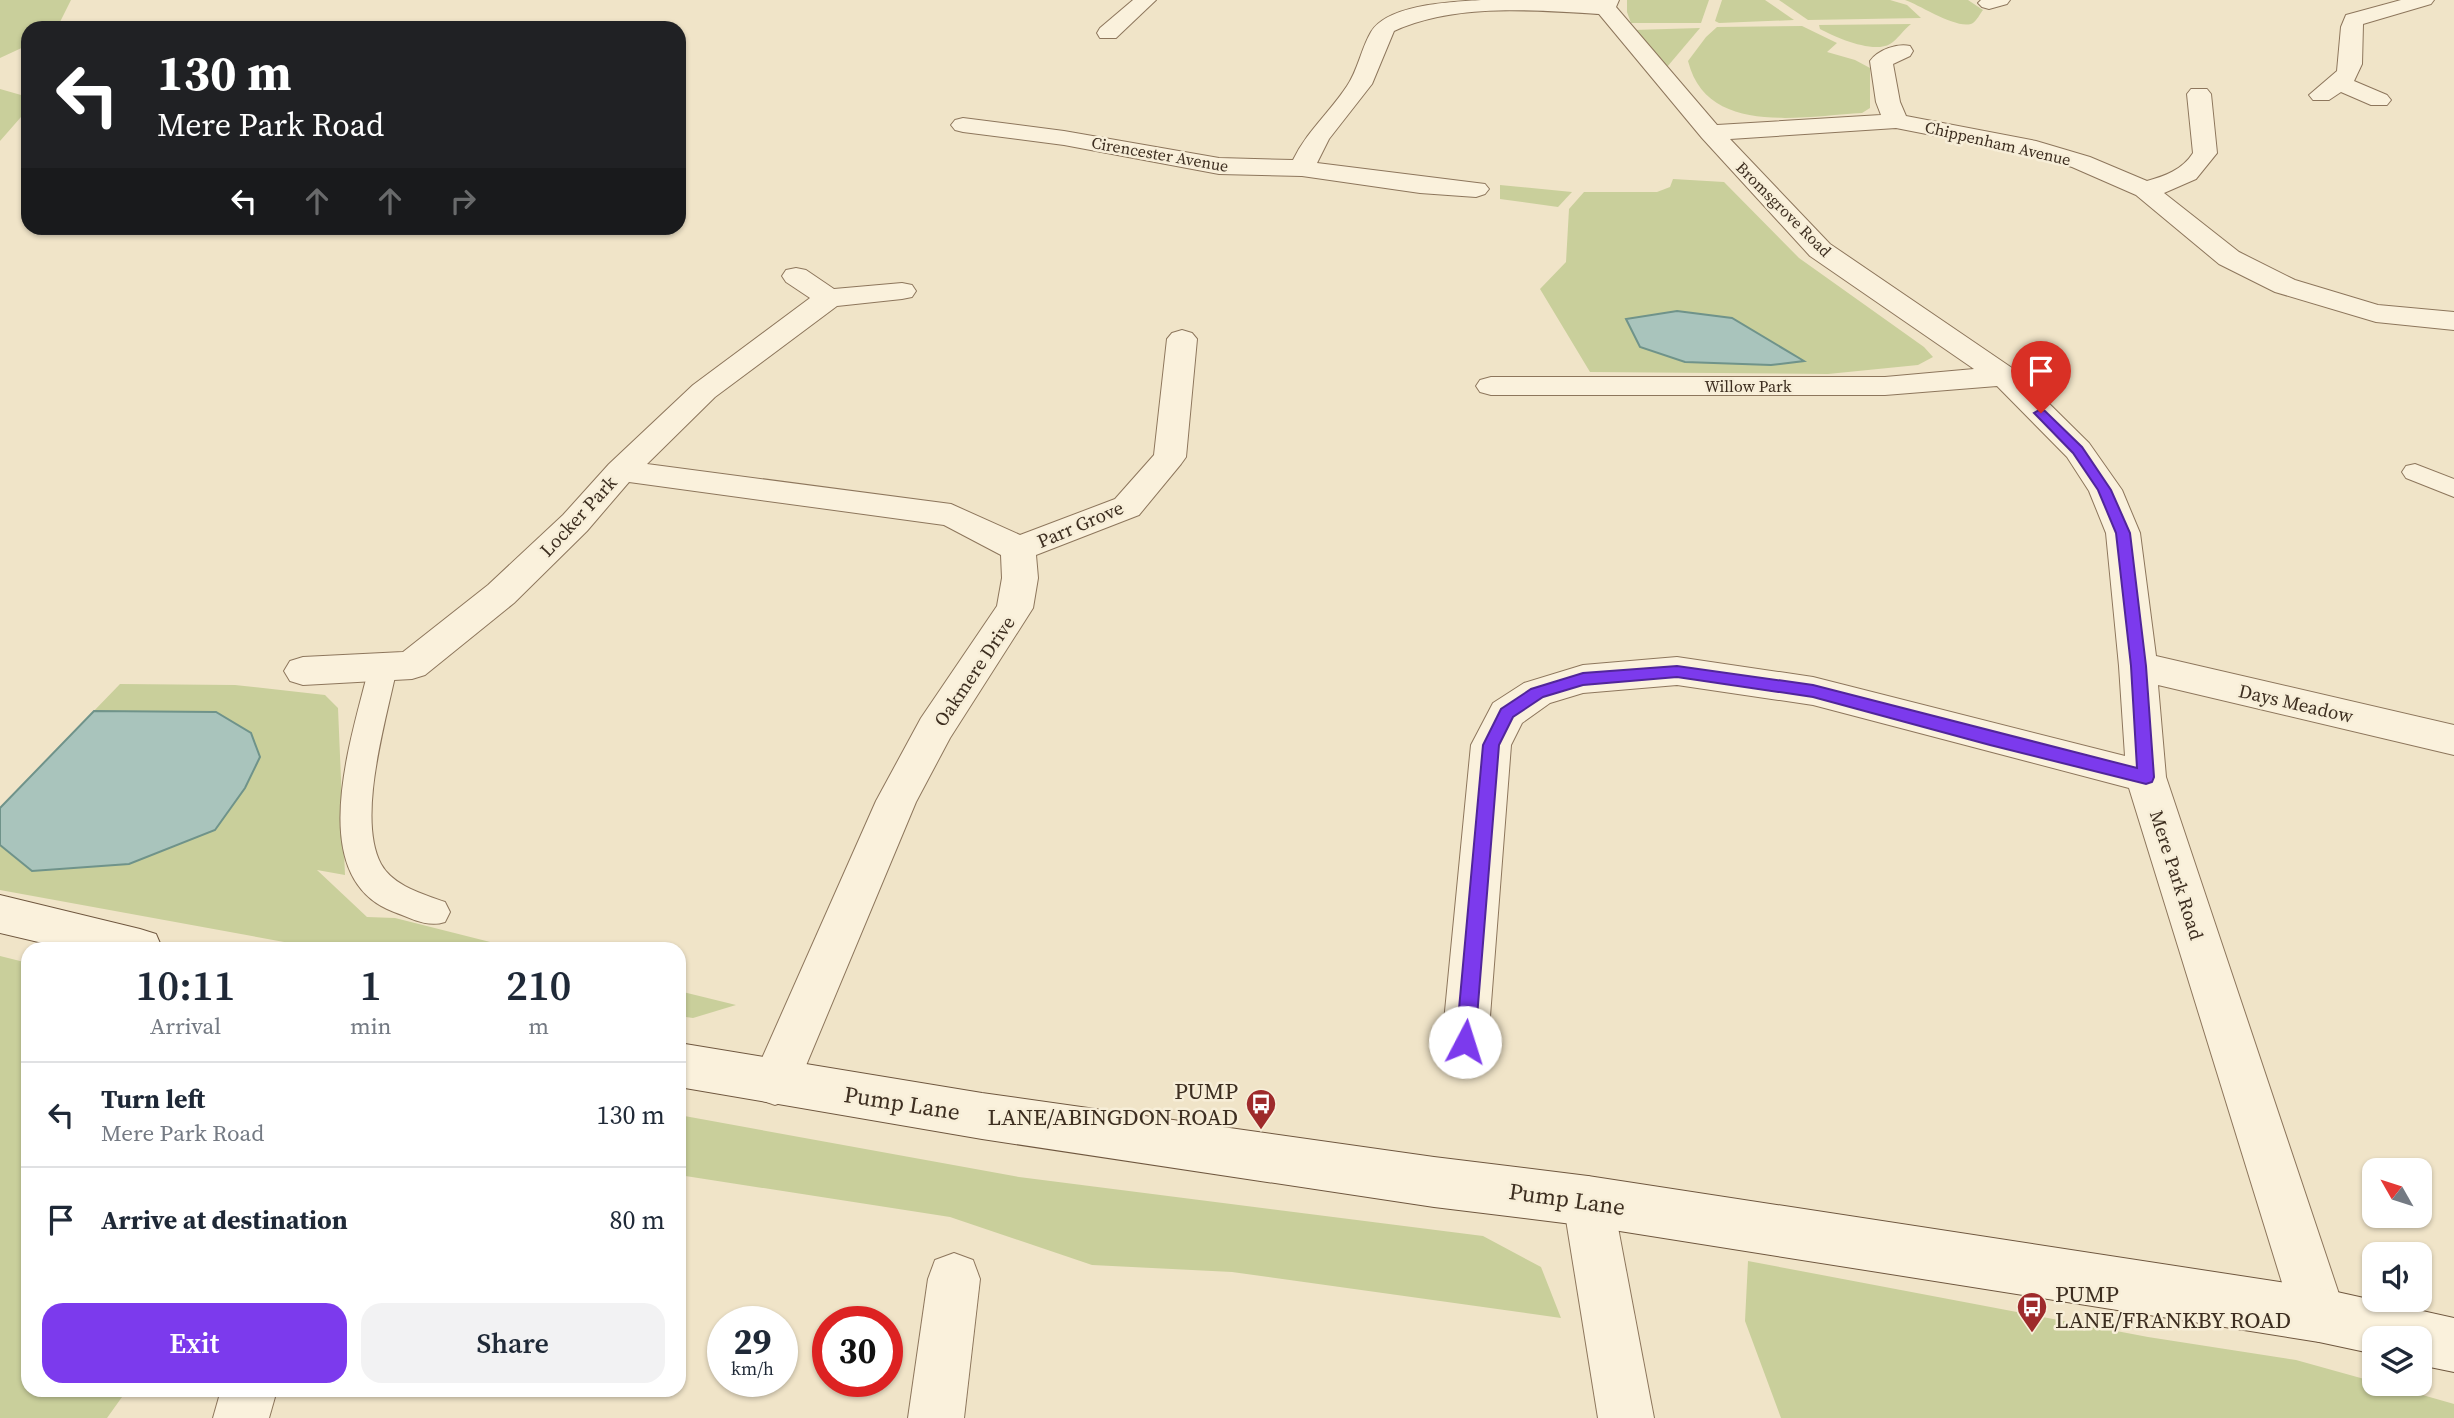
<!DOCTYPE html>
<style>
:root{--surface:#fff;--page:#f2f2f3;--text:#1f2937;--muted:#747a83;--line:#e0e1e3;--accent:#7c3aed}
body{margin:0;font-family:"Source Serif 4",serif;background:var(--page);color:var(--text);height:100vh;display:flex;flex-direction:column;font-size:26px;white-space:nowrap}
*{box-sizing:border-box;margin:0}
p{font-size:23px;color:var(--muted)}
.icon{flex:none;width:38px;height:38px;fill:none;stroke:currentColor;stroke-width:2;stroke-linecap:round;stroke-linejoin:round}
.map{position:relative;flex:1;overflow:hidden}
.panel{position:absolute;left:21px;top:942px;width:665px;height:455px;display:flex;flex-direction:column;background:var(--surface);border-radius:21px;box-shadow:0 2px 5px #0004}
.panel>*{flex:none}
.top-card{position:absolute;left:21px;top:21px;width:665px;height:214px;border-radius:21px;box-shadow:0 2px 5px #0004;background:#202124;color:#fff;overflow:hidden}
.needle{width:46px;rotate:309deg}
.tools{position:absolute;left:2362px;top:1158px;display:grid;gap:14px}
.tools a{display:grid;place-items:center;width:70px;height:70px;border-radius:14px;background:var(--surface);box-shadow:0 2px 5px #0004;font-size:35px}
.speed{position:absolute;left:707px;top:1306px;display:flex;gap:14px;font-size:35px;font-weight:700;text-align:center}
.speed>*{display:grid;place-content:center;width:91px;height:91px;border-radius:50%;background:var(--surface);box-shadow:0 2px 5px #0004;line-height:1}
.speed small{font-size:18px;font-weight:400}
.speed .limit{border:10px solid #d22;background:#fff;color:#111}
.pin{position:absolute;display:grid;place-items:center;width:60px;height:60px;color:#fff;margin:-72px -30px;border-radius:50% 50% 50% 0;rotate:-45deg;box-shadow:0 0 7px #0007}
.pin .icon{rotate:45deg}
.me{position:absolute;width:77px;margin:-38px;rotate:5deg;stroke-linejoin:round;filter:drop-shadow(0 0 5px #0008)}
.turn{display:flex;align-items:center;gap:24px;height:147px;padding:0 21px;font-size:32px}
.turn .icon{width:91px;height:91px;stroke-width:2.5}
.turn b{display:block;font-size:49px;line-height:60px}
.lanes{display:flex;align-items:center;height:66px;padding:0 21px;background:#0003;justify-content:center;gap:35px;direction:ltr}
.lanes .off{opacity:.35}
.eta{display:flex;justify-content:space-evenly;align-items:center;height:119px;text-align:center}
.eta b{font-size:42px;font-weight:600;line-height:49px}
.primary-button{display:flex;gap:14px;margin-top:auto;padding:14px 21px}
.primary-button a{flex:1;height:80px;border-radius:21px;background:var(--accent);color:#fff;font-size:28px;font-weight:600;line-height:80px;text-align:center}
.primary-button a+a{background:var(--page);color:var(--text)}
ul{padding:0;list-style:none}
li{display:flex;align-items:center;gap:21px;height:105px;padding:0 21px;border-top:2px solid var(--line)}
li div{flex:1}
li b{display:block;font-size:26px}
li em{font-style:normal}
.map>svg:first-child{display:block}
.green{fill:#c9cf9b}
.water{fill:#a9c4bc;stroke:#6f938a;stroke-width:2}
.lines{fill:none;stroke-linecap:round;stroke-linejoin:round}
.lane-casing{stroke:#8d765c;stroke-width:2}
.street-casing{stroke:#8d765c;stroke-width:2}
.secondary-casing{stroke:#6f573f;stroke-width:2}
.lane{fill:#faf1dc;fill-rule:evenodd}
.street{fill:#faf1dc;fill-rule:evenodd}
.secondary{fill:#faf1dc;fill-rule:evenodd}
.route{fill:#7c3aed;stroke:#51269a;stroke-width:2}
.labels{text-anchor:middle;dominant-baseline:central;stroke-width:5;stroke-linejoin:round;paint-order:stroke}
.far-street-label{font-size:16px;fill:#3d2e20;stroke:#f7eed8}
.street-label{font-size:19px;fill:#3d2e20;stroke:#f7eed8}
.near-poi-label{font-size:23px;fill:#3d2e20;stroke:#f7eed8;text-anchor:end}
.near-street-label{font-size:23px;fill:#3d2e20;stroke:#f7eed8}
</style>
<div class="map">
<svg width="2454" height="1418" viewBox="0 0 2454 1418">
<rect width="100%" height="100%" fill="#f0e4c8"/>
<g class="green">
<polygon points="0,0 71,0 57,28 28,28 28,45 0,58"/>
<polygon points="1627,0 1709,0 1701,23 1631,23 1627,12"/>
<polygon points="1722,0 1765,0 1794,20 1719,23 1715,21"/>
<polygon points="1779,0 1890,0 1907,5 1921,18 1808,20"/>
<path d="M1905,0H1968L1983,10C1980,14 1977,20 1973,23C1959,31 1920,5 1905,0Z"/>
<path d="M1911,24C1904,29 1897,40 1890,44C1873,54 1835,37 1820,29L1819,25Z"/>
<path d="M1802,26L1837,43L1827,52L1855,60L1870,68V108L1862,113C1803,116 1707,137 1688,61L1706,37L1717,27Z"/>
<polygon points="1700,28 1667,67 1633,30"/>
<polygon points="0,89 28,97 28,109 0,141"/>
<polygon points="1673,179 1724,182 1799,258 1924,347 1933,357 1918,365 1828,374 1590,372 1540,289 1566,262 1569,209 1584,192 1657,192 1670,187"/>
<polygon points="1500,185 1572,192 1558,207 1500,199"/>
<polygon points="120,684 235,685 325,695 338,708 345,875 317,870 367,917 395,918 514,948 317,948 0,890 0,808"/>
<polygon points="0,956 28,963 28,1390 127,1390 107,1418 0,1418"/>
<polygon points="679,991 736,1005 693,1018 679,1016"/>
<polygon points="679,1115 1019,1177 1483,1236 1541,1267 1561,1318 1232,1272 1092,1265 950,1217 679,1175"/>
<polygon points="1748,1261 2148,1337 2296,1360 2375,1382 2375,1384 2384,1384 2454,1404 2454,1418 1781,1418 1745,1321"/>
</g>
<g class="water">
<polygon points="1677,311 1732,318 1804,361 1771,365 1685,362 1640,347 1626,319"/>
<polygon points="94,711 216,712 251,733 260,757 245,788 215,830 129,864 32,871 0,845 0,808"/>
</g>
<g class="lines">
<g class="lane-casing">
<g id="lane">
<polygon points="2415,464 2454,479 2454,497 2406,478 2402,472 2406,466"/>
<path d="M383,656L393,659L397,667C387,718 356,817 381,864C393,886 423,894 445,902L450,912L445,922C427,928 411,918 394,912C302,878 353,735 369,667L373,659Z"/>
</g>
</g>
<g class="street-casing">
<g id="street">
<polygon points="1133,0 1156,0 1116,38 1100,38 1097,33 1100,28"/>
<path d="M1481,0H1619L1616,7L1717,125L1881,115L1876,102L1870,61C1878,50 1897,43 1910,46L1913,51L1910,56L1893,64L1900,102L1906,116L2036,141L2090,157L2147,181C2165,176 2182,170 2193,153L2187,94L2191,89H2207L2211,94L2217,153L2196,179L2164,193L2239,252L2295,280L2378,305L2454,312V330L2376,322L2275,292L2219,264L2136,195L2072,167L2023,153L1896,128L1730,139L1830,244L2015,370L2089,443L2122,490L2140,533L2156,656L2454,725V755L2158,685L2166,777L2346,1315L2338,1334L2319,1342L2300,1334L2292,1315L2129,788L1813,705L1677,685L1583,693L1550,703L1522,723L1511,745L1488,1042L1482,1057L1465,1063L1448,1057L1442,1042L1471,745L1493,703L1524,683L1583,665L1677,657L1813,677L2125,756L2119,666L2106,533L2089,491L2067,457L1997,386L1885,395H1491L1480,392L1476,386L1480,380L1491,377H1885L1974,369L1810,256L1702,138L1599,14C1533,10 1455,3 1394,31L1372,84L1329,139L1317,163L1485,184L1489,189L1485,194L1476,197L1420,193L1302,176L1219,174L1064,145L963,132L955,130L951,125L955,120L963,118L1064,131L1219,158L1293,160C1307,131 1330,112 1347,86C1358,70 1361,49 1371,32C1388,4 1452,2 1481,0Z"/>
<polygon points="1981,0 2010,0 2007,4 1989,9 1982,7 1978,3"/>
<polygon points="2401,0 2434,0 2431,4 2363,24 2362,64 2354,81 2387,95 2391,100 2387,105 2371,105 2341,92 2329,100 2313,100 2309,95 2337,71 2341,27 2346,15"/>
<polygon points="796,268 806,270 834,289 902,283 912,285 916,291 912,297 902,299 837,306 715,397 647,464 951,504 1020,535 1115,499 1154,455 1167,339 1172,333 1182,330 1192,333 1197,339 1186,457 1181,464 1139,515 1036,555 1038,578 1033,608 950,738 916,802 792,1099 775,1105 758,1099 751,1083 876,801 921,718 997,606 1002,578 1001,555 944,525 629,482 587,531 514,603 425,675 412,679 303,685 290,681 284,671 290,661 303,657 403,652 488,585 563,515 609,464 693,385 810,298 786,282 782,276 786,270"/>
<polygon points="1588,1176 1606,1183 1613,1201 1654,1418 1598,1418 1563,1201 1570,1183"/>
<polygon points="954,1253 973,1260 980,1279 964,1418 908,1418 928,1279 935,1260"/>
<polygon points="221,1390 277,1390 269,1418 213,1418"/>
</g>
</g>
<g class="secondary-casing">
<g id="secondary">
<polygon points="0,895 140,929 156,934 162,948 64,948 0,933"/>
<polygon points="679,1043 982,1093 1434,1157 1588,1176 2319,1288 2454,1318 2454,1372 2420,1365 2420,1339 2375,1339 2375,1354 2319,1342 1588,1226 1434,1207 982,1139 679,1087"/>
</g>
</g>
<use href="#lane" class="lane"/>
<use href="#street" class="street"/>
<use href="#secondary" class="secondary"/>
</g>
<polygon class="route" points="2041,409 2045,411 2082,447 2111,490 2130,533 2146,666 2154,777 2152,782 2146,784 1990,745 1813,697 1677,677 1583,685 1543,697 1513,717 1499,745 1475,1042 1472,1049 1465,1051 1458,1049 1456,1042 1483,745 1501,709 1531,689 1583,673 1677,666 1813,685 2137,768 2131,666 2116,533 2098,490 2073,453 2034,413"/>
<defs>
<g id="bus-pin" transform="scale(1.575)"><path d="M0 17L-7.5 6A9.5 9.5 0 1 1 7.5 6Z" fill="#9e2a2b" stroke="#f7eed8"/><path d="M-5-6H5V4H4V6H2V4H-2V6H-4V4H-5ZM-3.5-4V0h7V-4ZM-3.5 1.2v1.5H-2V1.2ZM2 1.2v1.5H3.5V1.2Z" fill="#fff"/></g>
</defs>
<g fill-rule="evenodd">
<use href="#bus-pin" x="1261" y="1104"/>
<use href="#bus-pin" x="2032" y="1307"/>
</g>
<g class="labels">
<g class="far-street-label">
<text transform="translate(1998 143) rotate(13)">Chippenham Avenue</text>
<text transform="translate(1160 154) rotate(10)">Cirencester Avenue</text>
<text transform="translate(1784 209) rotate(45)">Bromsgrove Road</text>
<text x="1748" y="386">Willow Park</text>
</g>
<g class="street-label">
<text transform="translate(578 516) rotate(-47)">Locker Park</text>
<text transform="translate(1080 524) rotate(-23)">Parr Grove</text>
<text transform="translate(974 671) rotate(-56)">Oakmere Drive</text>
<text transform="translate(2296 703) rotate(13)">Days Meadow</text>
<text transform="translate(2177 875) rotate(72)">Mere Park Road</text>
</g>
<g class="near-poi-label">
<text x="1238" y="1091">PUMP<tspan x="1238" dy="26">LANE/ABINGDON ROAD</tspan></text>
<text x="2055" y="1294" text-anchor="start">PUMP<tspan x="2055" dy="26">LANE/FRANKBY ROAD</tspan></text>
</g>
<g class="near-street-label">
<text transform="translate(902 1103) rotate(9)">Pump Lane</text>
<text transform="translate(1567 1199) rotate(8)">Pump Lane</text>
</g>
</g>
</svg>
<div class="tools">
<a><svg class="needle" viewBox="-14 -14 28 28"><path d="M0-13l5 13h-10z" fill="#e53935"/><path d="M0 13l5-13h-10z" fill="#747a83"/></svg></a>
<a><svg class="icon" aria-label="sound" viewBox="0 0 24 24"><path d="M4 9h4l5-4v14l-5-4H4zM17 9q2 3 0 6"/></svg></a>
<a><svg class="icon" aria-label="layers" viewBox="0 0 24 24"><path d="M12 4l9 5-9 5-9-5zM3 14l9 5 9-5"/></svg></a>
</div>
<div class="speed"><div>29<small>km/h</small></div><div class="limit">30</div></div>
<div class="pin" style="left:2041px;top:413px;background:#d93025"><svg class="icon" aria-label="arrive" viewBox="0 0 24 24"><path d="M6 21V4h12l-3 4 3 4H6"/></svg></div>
<svg class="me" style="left:1465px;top:1042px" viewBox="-20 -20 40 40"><circle r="19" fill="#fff"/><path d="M0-13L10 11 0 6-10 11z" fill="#7c3aed"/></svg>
<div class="top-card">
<div class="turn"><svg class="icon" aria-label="left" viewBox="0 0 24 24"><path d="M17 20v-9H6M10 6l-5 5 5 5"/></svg><div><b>130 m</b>Mere Park Road</div></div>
<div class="lanes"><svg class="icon" aria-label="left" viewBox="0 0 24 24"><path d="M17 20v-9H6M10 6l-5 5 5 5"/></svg><svg class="icon off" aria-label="ahead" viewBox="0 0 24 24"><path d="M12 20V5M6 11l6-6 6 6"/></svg><svg class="icon off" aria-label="ahead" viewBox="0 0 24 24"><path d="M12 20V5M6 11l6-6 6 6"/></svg><svg class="icon off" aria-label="right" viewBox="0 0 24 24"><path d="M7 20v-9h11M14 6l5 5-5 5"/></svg></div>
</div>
<section class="panel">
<div class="eta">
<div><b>10:11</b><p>Arrival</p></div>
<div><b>1</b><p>min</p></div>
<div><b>210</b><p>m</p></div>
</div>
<ul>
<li><svg class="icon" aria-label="left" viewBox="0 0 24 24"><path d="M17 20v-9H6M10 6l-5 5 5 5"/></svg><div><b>Turn left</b><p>Mere Park Road</p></div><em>130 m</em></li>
<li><svg class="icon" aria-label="arrive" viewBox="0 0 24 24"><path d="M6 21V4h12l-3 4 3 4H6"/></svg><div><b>Arrive at destination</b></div><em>80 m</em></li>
</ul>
<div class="primary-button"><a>Exit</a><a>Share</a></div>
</section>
</div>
